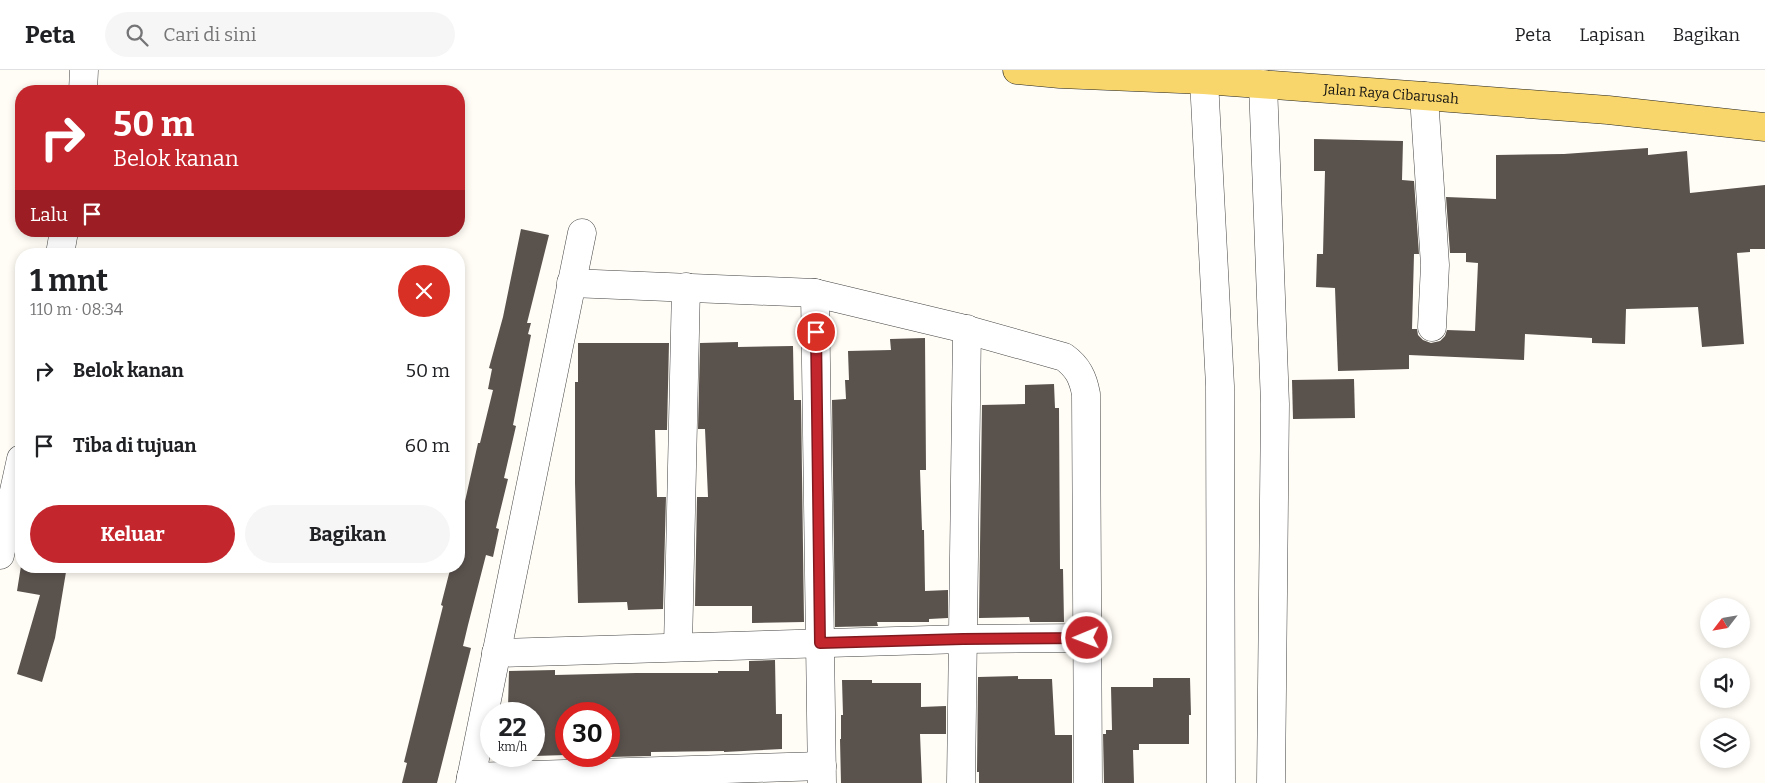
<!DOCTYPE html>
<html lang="id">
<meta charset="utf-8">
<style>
:root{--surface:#fff;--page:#f6f6f6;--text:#202124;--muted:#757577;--line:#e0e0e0;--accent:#c4262e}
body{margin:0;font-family:Bitter,serif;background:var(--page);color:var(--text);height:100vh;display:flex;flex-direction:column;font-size:19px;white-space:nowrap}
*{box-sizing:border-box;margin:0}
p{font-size:16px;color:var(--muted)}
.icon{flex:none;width:28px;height:28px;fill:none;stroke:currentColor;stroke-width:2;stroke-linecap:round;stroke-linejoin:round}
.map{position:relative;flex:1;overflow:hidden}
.sheet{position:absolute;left:15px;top:178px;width:450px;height:325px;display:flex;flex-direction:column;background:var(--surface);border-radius:20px;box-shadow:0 2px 8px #0003}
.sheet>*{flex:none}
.top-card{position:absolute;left:15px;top:15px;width:450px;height:152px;border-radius:20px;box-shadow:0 2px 8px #0003;background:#c4262e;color:#fff;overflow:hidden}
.needle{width:32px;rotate:239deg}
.tools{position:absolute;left:1700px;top:528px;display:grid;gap:10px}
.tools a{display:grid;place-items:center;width:50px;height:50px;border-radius:50%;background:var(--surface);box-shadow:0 2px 8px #0003;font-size:25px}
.speed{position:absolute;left:480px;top:632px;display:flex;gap:10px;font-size:25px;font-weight:700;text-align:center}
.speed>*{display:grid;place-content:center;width:65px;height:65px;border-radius:50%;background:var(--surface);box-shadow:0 2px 8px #0003;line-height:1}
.speed small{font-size:12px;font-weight:400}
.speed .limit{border:8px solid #d22;background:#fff;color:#111}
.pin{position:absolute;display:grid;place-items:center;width:42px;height:42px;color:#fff;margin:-21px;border:2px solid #fff;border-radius:50%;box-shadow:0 1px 5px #0007}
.me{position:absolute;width:55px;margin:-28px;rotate:269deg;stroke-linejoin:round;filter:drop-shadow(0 0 4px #0008)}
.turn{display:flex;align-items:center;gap:18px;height:105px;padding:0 15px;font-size:22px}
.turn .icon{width:65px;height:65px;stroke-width:2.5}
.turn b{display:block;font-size:35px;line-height:42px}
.then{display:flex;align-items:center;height:48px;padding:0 15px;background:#0003;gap:10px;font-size:19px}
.round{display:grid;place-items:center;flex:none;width:52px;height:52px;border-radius:26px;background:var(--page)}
.head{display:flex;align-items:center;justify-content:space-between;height:85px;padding:0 15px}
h1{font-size:30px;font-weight:700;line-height:38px}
.cta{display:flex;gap:10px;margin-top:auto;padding:10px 15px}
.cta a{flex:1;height:58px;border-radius:30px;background:var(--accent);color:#fff;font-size:20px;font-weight:700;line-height:58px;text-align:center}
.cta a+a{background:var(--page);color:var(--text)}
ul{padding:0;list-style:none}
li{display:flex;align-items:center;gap:15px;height:75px;padding:0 15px}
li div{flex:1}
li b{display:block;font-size:19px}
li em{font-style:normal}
header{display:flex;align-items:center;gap:30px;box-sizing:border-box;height:70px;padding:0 25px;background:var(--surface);border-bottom:1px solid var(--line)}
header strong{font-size:24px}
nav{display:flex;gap:28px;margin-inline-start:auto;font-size:18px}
.search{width:350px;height:45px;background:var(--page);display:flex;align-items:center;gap:12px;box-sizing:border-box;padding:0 18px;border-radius:28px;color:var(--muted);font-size:19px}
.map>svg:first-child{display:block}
.building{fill:#5a524d}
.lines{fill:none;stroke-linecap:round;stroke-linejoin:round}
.minor-casing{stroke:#444;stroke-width:29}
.major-casing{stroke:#222;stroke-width:29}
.minor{stroke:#fff;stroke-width:28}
.major{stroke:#f9d66b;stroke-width:28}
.route-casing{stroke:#7f191e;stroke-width:12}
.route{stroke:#c4262e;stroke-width:9}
.labels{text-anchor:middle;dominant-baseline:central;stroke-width:5;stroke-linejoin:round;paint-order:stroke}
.street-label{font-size:14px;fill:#111;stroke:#fff}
</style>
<header>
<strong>Peta</strong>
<div class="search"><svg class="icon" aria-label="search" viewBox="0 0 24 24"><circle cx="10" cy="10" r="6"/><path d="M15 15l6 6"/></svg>Cari di sini</div>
<nav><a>Peta</a><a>Lapisan</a><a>Bagikan</a></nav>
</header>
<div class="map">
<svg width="1765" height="713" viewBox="0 0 1765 713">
<rect width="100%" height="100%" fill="#fffdf5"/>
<g class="building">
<polygon points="1314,69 1403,71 1402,110 1414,111 1419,184 1414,184 1412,259 1417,259 1418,265 1423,270 1431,273 1440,271 1445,266 1447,260 1475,261 1478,193 1466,192 1466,183 1450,183 1446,127 1496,129 1496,85 1564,84 1648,78 1648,85 1687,81 1690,123 1765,115 1765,179 1750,179 1750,182 1737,183 1744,274 1702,277 1698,237 1626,239 1625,274 1592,273 1592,268 1525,264 1524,290 1409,285 1409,299 1338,301 1335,218 1316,217 1317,184 1323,184 1325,101 1314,101"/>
<polygon points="521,159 549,165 527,253 531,253 528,264 531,265 513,355 516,356 504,408 508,409 496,458 499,459 493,487 486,485 468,555 463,576 471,578 437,713 402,713 407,693 404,692 443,536 441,535 451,496 459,496 459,458 478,373 480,373 493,320 488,319 492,299 489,298 503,247"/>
<polygon points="925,268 926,400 920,400 922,460 924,460 925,521 948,520 948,548 929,549 929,552 877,552 878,556 835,557 832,330 846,329 845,310 849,310 848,281 891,280 890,269"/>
<polygon points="738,272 738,277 793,276 794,330 801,330 804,552 752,553 752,536 695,536 697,427 708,427 705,359 698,359 700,273"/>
<polygon points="578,273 669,273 667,360 655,360 657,427 666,427 663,539 628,540 627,532 578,533 575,413 575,312 578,312"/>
<polygon points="1354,309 1355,348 1293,349 1292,310"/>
<polygon points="1054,314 1055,338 1059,338 1060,499 1063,499 1064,552 1030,552 1029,547 979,548 982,335 1025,334 1025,315"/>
<polygon points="21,496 67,496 55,568 42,612 17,604 40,525 17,521"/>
<polygon points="775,590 776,644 782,644 782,679 724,682 724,681 651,682 651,686 609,687 609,644 566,644 566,685 534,686 534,644 512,644 512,637 508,637 509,601 555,600 555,605 636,603 718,603 718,601 749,601 749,591"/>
<polygon points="1018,606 1018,609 1052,609 1055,665 1072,665 1072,713 979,713 979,702 977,702 978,607"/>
<polygon points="1153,608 1190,608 1191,645 1189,645 1189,674 1139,674 1139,680 1133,680 1134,713 1104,713 1103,664 1106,664 1106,660 1112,660 1111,617 1153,617"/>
<polygon points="842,610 872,610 872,613 921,613 921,637 946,636 946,664 920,664 922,713 841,713 840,669 841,669 841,645 843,645"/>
</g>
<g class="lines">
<g class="minor-casing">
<g id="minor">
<polyline points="1204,10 1220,316 1221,713"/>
<polyline points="1263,14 1275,334 1271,713"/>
<polyline points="83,21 84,0"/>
<polyline points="1424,26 1435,195 1432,257"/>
<polyline points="60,184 64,161"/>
<path d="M571,213L815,223L957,257L1064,287C1078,297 1083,308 1086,324L1088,713"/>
<polyline points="815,223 822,713"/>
<polyline points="0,485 21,389"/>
<polyline points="678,577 686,217"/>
<polyline points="496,583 963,569 1087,568"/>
<polyline points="471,707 822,696"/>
<polyline points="470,713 582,163"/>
<polyline points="961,713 967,259"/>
</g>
</g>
<g class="major-casing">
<g id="major">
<path id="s1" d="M1017,0L1060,4L1204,10L1424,26L1608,40L1765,57"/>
</g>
</g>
<use href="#minor" class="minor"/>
<use href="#major" class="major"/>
</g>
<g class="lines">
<g class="route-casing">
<polyline id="route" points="816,262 820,573 963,569 1087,568"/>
</g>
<use href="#route" class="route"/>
</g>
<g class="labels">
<g class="street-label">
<text stroke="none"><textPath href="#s1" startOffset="375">Jalan Raya Cibarusah</textPath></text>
</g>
</g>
</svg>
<div class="tools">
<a><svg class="needle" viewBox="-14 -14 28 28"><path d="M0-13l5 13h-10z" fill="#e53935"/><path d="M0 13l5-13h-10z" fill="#757577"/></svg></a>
<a><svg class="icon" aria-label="sound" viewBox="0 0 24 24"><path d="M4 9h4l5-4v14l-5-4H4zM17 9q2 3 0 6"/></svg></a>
<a><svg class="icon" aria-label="layers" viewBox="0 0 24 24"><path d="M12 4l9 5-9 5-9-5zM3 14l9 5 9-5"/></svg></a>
</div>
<div class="speed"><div>22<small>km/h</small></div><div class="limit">30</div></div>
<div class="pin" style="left:816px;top:262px;background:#d93025"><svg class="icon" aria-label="arrive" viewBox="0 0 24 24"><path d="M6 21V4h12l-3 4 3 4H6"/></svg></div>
<svg class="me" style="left:1087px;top:568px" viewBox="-20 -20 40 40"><circle r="17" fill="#c4262e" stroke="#fff" stroke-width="3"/><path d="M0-11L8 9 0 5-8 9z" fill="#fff"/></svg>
<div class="top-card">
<div class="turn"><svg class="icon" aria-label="right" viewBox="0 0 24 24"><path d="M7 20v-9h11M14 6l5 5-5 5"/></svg><div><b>50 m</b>Belok kanan</div></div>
<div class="then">Lalu<svg class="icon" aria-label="arrive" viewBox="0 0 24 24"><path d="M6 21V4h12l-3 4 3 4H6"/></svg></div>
</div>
<section class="sheet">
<div class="head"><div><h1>1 mnt</h1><p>110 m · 08:34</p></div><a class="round" style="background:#d93025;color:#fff"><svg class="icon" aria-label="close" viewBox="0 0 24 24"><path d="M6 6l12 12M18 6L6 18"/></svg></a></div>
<ul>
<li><svg class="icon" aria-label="right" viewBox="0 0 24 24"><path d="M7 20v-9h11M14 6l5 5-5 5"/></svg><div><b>Belok kanan</b></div><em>50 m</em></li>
<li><svg class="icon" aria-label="arrive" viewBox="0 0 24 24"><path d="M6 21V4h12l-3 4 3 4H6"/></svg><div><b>Tiba di tujuan</b></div><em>60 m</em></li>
</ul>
<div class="cta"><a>Keluar</a><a>Bagikan</a></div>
</section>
</div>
